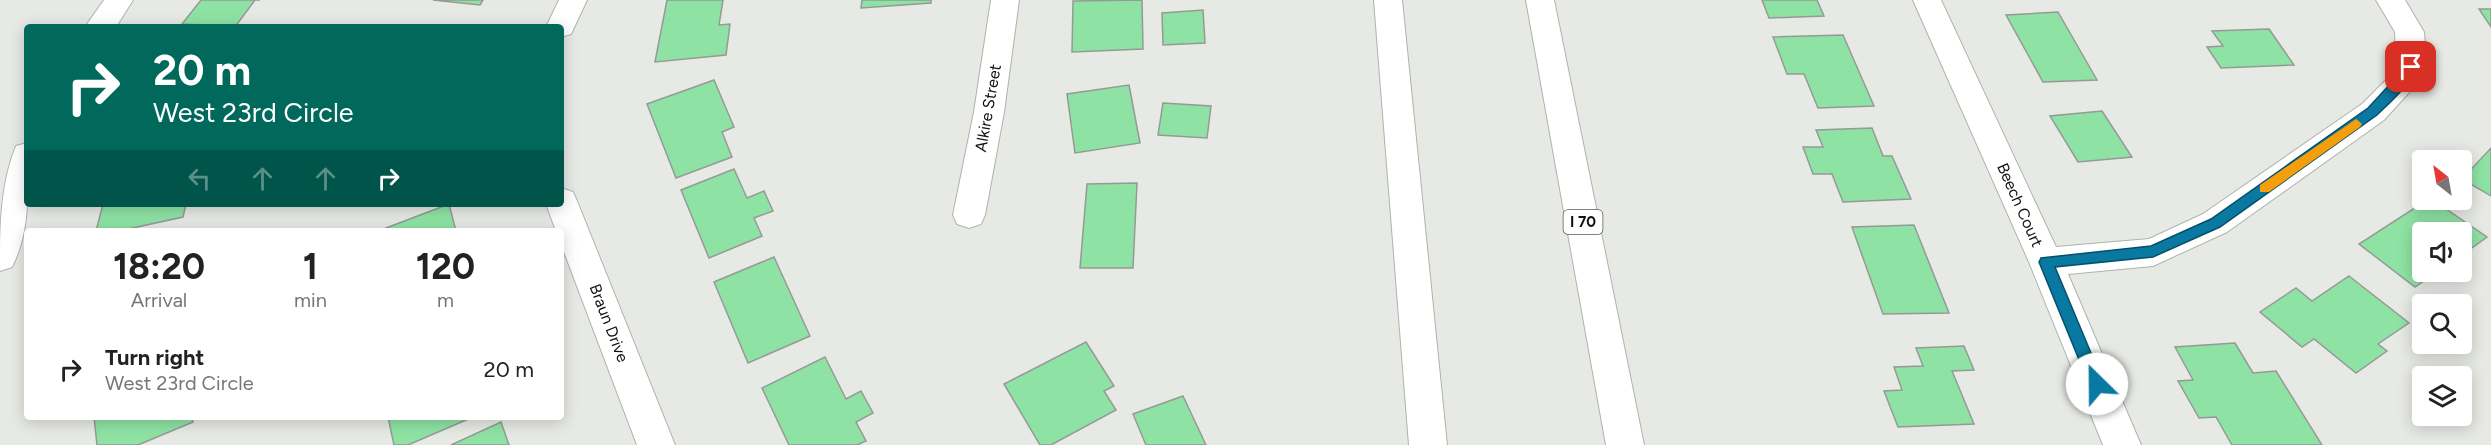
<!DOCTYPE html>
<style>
:root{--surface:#fff;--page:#f6f6f6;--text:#222;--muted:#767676}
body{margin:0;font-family:Figtree,sans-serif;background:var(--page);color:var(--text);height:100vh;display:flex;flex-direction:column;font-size:22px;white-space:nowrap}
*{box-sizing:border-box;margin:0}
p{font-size:20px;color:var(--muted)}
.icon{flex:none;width:33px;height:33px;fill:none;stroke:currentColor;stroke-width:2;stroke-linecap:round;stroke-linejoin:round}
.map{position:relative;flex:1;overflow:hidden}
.details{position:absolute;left:24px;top:228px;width:540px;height:192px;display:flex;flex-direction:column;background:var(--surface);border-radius:6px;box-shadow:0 3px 15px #0003}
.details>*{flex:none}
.hud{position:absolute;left:24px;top:24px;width:540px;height:183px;border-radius:6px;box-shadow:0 3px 15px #0003;background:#00695c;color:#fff;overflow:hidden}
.needle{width:39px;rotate:329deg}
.tools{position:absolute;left:2412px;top:150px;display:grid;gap:12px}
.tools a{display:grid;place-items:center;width:60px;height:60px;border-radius:6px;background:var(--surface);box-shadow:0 3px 15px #0003;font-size:30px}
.pin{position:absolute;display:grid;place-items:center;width:51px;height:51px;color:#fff;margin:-26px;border-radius:12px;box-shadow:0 3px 9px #0006}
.me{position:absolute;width:66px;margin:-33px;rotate:337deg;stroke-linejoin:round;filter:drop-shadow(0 0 4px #0008)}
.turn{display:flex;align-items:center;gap:21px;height:126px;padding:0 30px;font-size:27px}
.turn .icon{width:78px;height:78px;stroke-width:2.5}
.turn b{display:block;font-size:42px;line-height:51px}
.lanes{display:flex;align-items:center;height:57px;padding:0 30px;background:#0003;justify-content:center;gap:30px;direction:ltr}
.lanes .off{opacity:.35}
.eta{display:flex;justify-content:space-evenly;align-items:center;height:102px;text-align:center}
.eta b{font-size:36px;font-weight:700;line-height:42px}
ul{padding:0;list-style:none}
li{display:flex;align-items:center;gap:18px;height:78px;padding:0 30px}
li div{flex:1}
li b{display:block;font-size:22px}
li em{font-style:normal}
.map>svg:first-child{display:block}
.building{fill:#8ee3a4;stroke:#959a96;stroke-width:1.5}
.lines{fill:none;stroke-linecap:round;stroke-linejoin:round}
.minor-casing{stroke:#afb2ad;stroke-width:2}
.highway-casing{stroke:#afb2ad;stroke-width:2}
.minor{fill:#fff;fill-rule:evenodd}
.highway{fill:#fff;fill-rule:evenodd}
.route{fill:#0979a2;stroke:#064f69;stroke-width:1.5}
.slow{fill:#f59e0b}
.labels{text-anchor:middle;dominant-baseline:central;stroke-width:4.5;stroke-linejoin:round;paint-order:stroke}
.shield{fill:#fff;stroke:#585857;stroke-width:1.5}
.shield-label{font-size:15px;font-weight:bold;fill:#10110f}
.street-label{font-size:16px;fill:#10110f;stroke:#fff}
</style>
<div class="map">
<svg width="2491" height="445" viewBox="0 0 2491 445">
<rect width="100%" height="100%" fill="#e7eae4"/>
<g class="building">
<polygon points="201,0 260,0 255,0 235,27 182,24"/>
<polygon points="433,0 483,0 480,5"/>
<polygon points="667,0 723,0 719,25 730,24 726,55 655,62"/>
<polygon points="862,0 931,0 931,3 861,8"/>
<polygon points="1142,0 1143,49 1072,52 1073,1"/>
<polygon points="1762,0 1817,0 1824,16 1769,18"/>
<polygon points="2479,9 2491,9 2491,27"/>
<polygon points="1203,10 1205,43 1163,45 1162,13"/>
<polygon points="2058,12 2097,80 2043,82 2006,15"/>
<polygon points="2269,29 2294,65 2221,68 2207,47 2223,46 2212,31"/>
<polygon points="1843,35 1874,106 1818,108 1804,74 1787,74 1773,37"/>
<polygon points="714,80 734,127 722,132 732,157 676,178 647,104"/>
<polygon points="1129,85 1140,143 1075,153 1067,94"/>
<polygon points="1163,103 1211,106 1207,138 1158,135"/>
<polygon points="2102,111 2132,157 2078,162 2050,116"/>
<polygon points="1872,128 1883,156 1892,156 1911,199 1843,202 1832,174 1813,174 1803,147 1823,147 1816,130"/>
<polygon points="2491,148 2491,196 2462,179"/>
<polygon points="734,169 747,198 764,191 773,211 754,218 762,236 709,258 681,190"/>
<polygon points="1137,183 1133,268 1080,268 1087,184"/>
<polygon points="2427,200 2433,200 2487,237 2462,255 2462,232 2422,232 2422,272 2437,272 2415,287 2359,244"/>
<polygon points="103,204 186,204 183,217 119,231 96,231"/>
<polygon points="449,204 456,231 387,231 386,228"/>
<polygon points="1914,225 1949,313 1883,314 1852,227"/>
<polygon points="774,257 810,336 748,363 714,282"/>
<polygon points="2349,276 2409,323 2378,344 2387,351 2356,373 2314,339 2302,347 2260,312 2296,288 2312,301"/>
<polygon points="1086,342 1114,386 1104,391 1116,410 1051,445 1040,445 1004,384"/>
<polygon points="2235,343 2253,373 2276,371 2322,445 2232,445 2216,417 2199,418 2178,381 2193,380 2175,347"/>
<polygon points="1964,346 1974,370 1952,371 1974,424 1898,427 1884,391 1902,390 1894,367 1923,366 1916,348"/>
<polygon points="825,357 846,399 861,391 873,413 856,422 866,441 857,445 789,445 762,388"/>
<polygon points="1183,396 1206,445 1146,445 1133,414"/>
<polygon points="94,417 192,417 193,422 138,445 97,445"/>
<polygon points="388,417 473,417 408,445 394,445"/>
<polygon points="501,422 509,445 451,445"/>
</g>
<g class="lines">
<g class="minor-casing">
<g id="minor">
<polygon points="104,0 133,0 116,27 85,27"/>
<polygon points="559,0 587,0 571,34 561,37 561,27 546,27"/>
<polygon points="991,0 1019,0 1004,112 985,215 981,224 969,228 957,224 953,215 974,112"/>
<polygon points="1913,0 1941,0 2056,247 2149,239 2203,214 2362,104 2386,80 2396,60 2395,32 2376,0 2405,0 2424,32 2426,60 2414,87 2384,120 2227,232 2153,266 2068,274 2141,445 2103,445 2029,262"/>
<path d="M27,143C27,185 32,228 12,267L0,271C0,228 0,185 16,146Z"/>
<polygon points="561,188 573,192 577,201 675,445 637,445 561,244 561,231 556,231 546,204 561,204"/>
</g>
</g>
<g class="highway-casing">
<g id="highway">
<polygon points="1374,0 1402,0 1447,445 1409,445"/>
<polygon points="1526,0 1554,0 1644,445 1606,445"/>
</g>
</g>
<use href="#minor" class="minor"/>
<use href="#highway" class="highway"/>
</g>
<path class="route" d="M2411,62L2416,64C2419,77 2387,105 2377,115L2220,227L2153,257L2055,267L2104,384L2097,391L2091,389L2039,262L2041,258L2151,246L2211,219L2368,108C2375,101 2408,64 2411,62Z"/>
<polygon class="slow" points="2356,119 2362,124 2360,127 2269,192 2260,192 2260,185"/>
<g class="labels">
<rect class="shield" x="1563.5" y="210" width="39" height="24" rx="4.5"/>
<g class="shield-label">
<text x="1583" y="222">I 70</text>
</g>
<g class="street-label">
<text transform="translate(988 108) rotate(-80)">Alkire Street</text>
<text transform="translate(2020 205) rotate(66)">Beech Court</text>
<text transform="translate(609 323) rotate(69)">Braun Drive</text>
</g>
</g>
</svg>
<div class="tools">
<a><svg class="needle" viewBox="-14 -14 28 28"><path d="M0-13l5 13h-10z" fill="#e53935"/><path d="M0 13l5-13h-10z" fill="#767676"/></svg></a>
<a><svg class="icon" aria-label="sound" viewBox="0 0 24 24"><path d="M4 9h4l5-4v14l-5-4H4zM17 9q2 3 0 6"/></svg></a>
<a><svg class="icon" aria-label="search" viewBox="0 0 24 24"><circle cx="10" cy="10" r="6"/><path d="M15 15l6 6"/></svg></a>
<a><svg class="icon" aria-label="layers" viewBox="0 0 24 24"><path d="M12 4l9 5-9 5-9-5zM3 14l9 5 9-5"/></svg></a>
</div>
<div class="pin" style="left:2411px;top:67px;background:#d93025"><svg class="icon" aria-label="arrive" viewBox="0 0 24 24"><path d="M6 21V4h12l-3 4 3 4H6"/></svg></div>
<svg class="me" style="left:2097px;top:384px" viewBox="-20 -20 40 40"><circle r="19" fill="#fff"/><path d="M0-13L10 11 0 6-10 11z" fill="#0979a2"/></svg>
<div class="hud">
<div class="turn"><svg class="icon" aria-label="right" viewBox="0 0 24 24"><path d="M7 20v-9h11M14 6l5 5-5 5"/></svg><div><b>20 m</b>West 23rd Circle</div></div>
<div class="lanes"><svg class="icon off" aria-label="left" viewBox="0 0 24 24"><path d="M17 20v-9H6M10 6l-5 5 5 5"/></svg><svg class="icon off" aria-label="ahead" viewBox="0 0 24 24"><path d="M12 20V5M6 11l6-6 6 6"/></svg><svg class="icon off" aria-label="ahead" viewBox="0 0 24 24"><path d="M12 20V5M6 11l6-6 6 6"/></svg><svg class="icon" aria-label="right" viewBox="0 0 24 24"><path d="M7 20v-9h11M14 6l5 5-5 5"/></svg></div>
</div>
<section class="details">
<div class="eta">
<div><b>18:20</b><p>Arrival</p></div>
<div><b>1</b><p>min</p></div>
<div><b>120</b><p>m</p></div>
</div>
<ul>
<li><svg class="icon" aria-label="right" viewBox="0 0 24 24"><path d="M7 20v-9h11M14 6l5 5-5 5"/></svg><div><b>Turn right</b><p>West 23rd Circle</p></div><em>20 m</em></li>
</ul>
</section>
</div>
